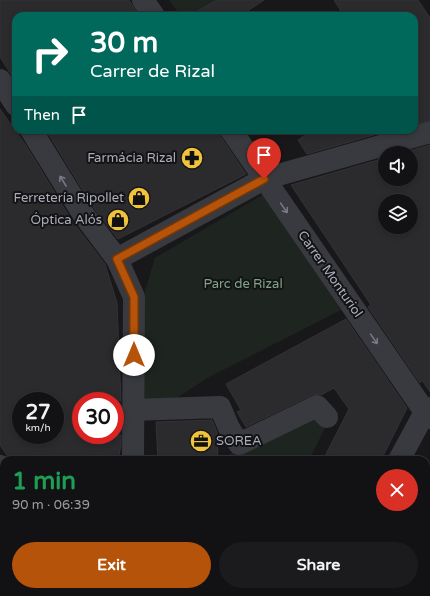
<!DOCTYPE html>
<meta charset="utf-8">
<style>
:root{--surface:#121214;--page:#1b1b1d;--text:#f1f3f6;--muted:#9c9ea0;--line:#313234;--accent:#b45309}
body{margin:0;font-family:"Varela Round",sans-serif;background:var(--page);color:var(--text);height:100vh;display:flex;flex-direction:column;font-size:15px;white-space:nowrap}
*{box-sizing:border-box;margin:0}
p{font-size:13px;color:var(--muted)}
.icon{flex:none;width:22px;height:22px;fill:none;stroke:currentColor;stroke-width:2;stroke-linecap:round;stroke-linejoin:round}
.map{position:relative;flex:1;overflow:hidden}
.side{position:absolute;left:0px;top:456px;width:430px;height:140px;display:flex;flex-direction:column;background:var(--surface);border-radius:12px 12px 0 0;box-shadow:0 2px 6px #0003,0 0 0 1px var(--line)}
.side>*{flex:none}
.banner{position:absolute;left:12px;top:12px;width:406px;height:122px;border-radius:12px;box-shadow:0 2px 6px #0003,0 0 0 1px var(--line);background:#00695c;color:#fff;overflow:hidden}
.fabs{position:absolute;left:378px;top:146px;display:grid;gap:8px}
.fabs a{display:grid;place-items:center;width:40px;height:40px;border-radius:50%;background:var(--surface);box-shadow:0 2px 6px #0003,0 0 0 1px var(--line);font-size:20px}
.speed{position:absolute;left:12px;top:392px;display:flex;gap:8px;font-size:20px;font-weight:700;text-align:center}
.speed>*{display:grid;place-content:center;width:52px;height:52px;border-radius:50%;background:var(--surface);box-shadow:0 2px 6px #0003,0 0 0 1px var(--line);line-height:1}
.speed small{font-size:10px;font-weight:400}
.speed .limit{border:6px solid #d22;background:#fff;color:#111}
.pin{position:absolute;display:grid;place-items:center;width:34px;height:34px;color:#fff;margin:-41px -17px;border-radius:50% 50% 50% 0;rotate:-45deg;box-shadow:0 0 4px #0007}
.pin .icon{rotate:45deg}
.me{position:absolute;width:44px;margin:-22px;rotate:0deg;stroke-linejoin:round;filter:drop-shadow(0 0 3px #0008)}
.turn{display:flex;align-items:center;gap:14px;height:84px;padding:0 12px;font-size:18px}
.turn .icon{width:52px;height:52px;stroke-width:2.5}
.turn b{display:block;font-size:28px;line-height:34px}
.then{display:flex;align-items:center;height:38px;padding:0 12px;background:#0003;gap:8px;font-size:15px}
.round{display:grid;place-items:center;flex:none;width:42px;height:42px;border-radius:21px;background:var(--page)}
.summary{display:flex;align-items:center;justify-content:space-between;height:68px;padding:0 12px}
h1{font-size:24px;font-weight:800;line-height:30px;color:#1e9e55}
.primary-button{display:flex;gap:8px;margin-top:auto;padding:8px 12px}
.primary-button a{flex:1;height:46px;border-radius:24px;background:var(--accent);color:#fff;font-size:16px;font-weight:800;line-height:46px;text-align:center}
.primary-button a+a{background:var(--page);color:var(--text)}
.map>svg:first-child{display:block}
.green{fill:#1e2520}
.building{fill:#2b2b2e;stroke:#333236;fill-rule:evenodd}
.lines{fill:none;stroke-linecap:round;stroke-linejoin:round}
.minor{stroke:#393a3f;stroke-width:22}
.oneway{stroke:#787a83}
.route-casing{stroke:#753606;stroke-width:10}
.route{stroke:#b45309;stroke-width:7}
.labels{text-anchor:middle;dominant-baseline:central;stroke-width:4;stroke-linejoin:round;paint-order:stroke}
.poi-label{font-size:13px;fill:#abaeba;stroke:#131315;text-anchor:end}
.street-label{font-size:13px;fill:#abaeba;stroke:#131315}
.park-label{font-size:13px;fill:#82a487;stroke:#131315}
</style>
<div class="map">
<svg width="430" height="596" viewBox="0 0 430 596">
<rect width="100%" height="100%" fill="#18181a"/>
<g class="green">
<polygon points="169,0 217,0 189,16 181,16"/>
<polygon points="264,194 341,310 209,377 164,406 143,406 145,291 155,258"/>
<polygon points="314,406 328,422 309,460 225,460 225,457"/>
</g>
<g class="building">
<polygon points="0,0 129,0 139,16 16,16 16,82 0,57"/>
<polygon points="217,0 264,0 240,16 189,16"/>
<polygon points="334,0 418,0 430,18 430,120 414,124 414,16 344,16"/>
<path d="M0,109L27,147L72,221L105,264L117,303L121,401H81V435H121V445L118,460H11L8,457L0,445ZM21,401H55V435H21Z"/>
<polygon points="46,130 218,130 221,137 246,174 118,239 93,207"/>
<polygon points="312,130 391,130 307,154 298,140"/>
<path d="M430,145V392L422,380L420,383L368,307L371,305L291,185L385,158V179H411V153H402ZM385,201H411V227H385Z"/>
<polygon points="346,319 407,408 381,460 323,460 349,409 334,388 321,395 319,394 312,395 246,427 237,412 241,410 226,384"/>
<polygon points="212,420 217,432 218,460 158,460 156,422"/>
</g>
<g class="lines">
<g class="minor">
<polyline points="143,0 154,16"/>
<polyline points="0,80 16,105"/>
<polyline points="31,130 83,214 117,259 134,297 133,460"/>
<polyline points="231,130 425,412 430,418"/>
<polyline points="117,259 264,179 430,132"/>
<polyline points="133,410 220,407 229,428 239,444 317,406 327,417"/>
<polyline points="399,460 425,412 430,408"/>
<polyline points="0,466 4,471"/>
<polyline points="0,574 4,573"/>
<polyline points="0,592 58,593 61,592"/>
<polyline points="79,592 82,596"/>
<polyline points="191,592 205,596"/>
<polyline points="137,596 140,592"/>
<polyline points="329,596 331,592"/>
</g>
</g>
<defs><path id="oneway-shaft" d="M-6 0H5M1.5-3L5.5 0L1.5 3" fill="none" stroke-width="1.6" stroke-linecap="round" stroke-linejoin="round"/></defs>
<g class="oneway">
<use href="#oneway-shaft" transform="translate(63 181) rotate(-122)"/>
<use href="#oneway-shaft" transform="translate(284 208) rotate(55)"/>
<use href="#oneway-shaft" transform="translate(374 339) rotate(55)"/>
</g>
<g class="lines">
<g class="route-casing">
<polyline id="route" points="134,355 134,297 117,259 264,179"/>
</g>
<use href="#route" class="route"/>
</g>
<defs>
<g id="pharmacy-disc" transform="scale(1.15)"><circle r="9.5" fill="#f0c33b" stroke="#131315"/><path d="M-2-6h4v4h4v4h-4v4h-4v-4h-4v-4h4Z" fill="#111"/></g>
<g id="shop-disc" transform="scale(1.15)"><circle r="9.5" fill="#f0c33b" stroke="#131315"/><path d="M-5-2.5h2.3a2.7 3.5 0 0 1 5.4 0H5L5.5 6h-11ZM-1.5-2.5h3a1.5 2.3 0 0 0-3 0Z" fill="#111"/></g>
<g id="office-disc" transform="scale(1.15)"><circle r="9.5" fill="#f0c33b" stroke="#131315"/><path d="M-6-3h4V-5.5h4V-3h4V5H-6ZM-1-4.5V-3h2v-1.5ZM-6 0V1H6V0Z" fill="#111"/></g>
</defs>
<g fill-rule="evenodd">
<use href="#pharmacy-disc" x="192" y="158"/>
<use href="#shop-disc" x="139" y="198"/>
<use href="#shop-disc" x="118" y="220"/>
<use href="#office-disc" x="201" y="441"/>
</g>
<g class="labels">
<g class="poi-label">
<text x="176" y="158">Farmácia Rizal</text>
<text x="124" y="198">Ferretería Ripollet</text>
<text x="102" y="220">Óptica Alós</text>
<text x="216" y="441" text-anchor="start">SOREA</text>
</g>
<g class="street-label">
<text transform="translate(330 274) rotate(55)">Carrer Monturiol</text>
</g>
<g class="park-label">
<text x="243" y="284">Parc de Rizal</text>
</g>
</g>
</svg>
<div class="fabs">
<a><svg class="icon" aria-label="sound" viewBox="0 0 24 24"><path d="M4 9h4l5-4v14l-5-4H4zM17 9q2 3 0 6"/></svg></a>
<a><svg class="icon" aria-label="layers" viewBox="0 0 24 24"><path d="M12 4l9 5-9 5-9-5zM3 14l9 5 9-5"/></svg></a>
</div>
<div class="speed"><div>27<small>km/h</small></div><div class="limit">30</div></div>
<div class="pin" style="left:264px;top:179px;background:#d93025"><svg class="icon" aria-label="arrive" viewBox="0 0 24 24"><path d="M6 21V4h12l-3 4 3 4H6"/></svg></div>
<svg class="me" style="left:134px;top:355px" viewBox="-20 -20 40 40"><circle r="19" fill="#fff"/><path d="M0-13L10 11 0 6-10 11z" fill="#b45309"/></svg>
<div class="banner">
<div class="turn"><svg class="icon" aria-label="right" viewBox="0 0 24 24"><path d="M7 20v-9h11M14 6l5 5-5 5"/></svg><div><b>30 m</b>Carrer de Rizal</div></div>
<div class="then">Then<svg class="icon" aria-label="arrive" viewBox="0 0 24 24"><path d="M6 21V4h12l-3 4 3 4H6"/></svg></div>
</div>
<section class="side">
<div class="summary"><div><h1>1 min</h1><p>90 m · 06:39</p></div><a class="round" style="background:#d93025;color:#fff"><svg class="icon" aria-label="close" viewBox="0 0 24 24"><path d="M6 6l12 12M18 6L6 18"/></svg></a></div>
<div class="primary-button"><a>Exit</a><a>Share</a></div>
</section>
</div>
